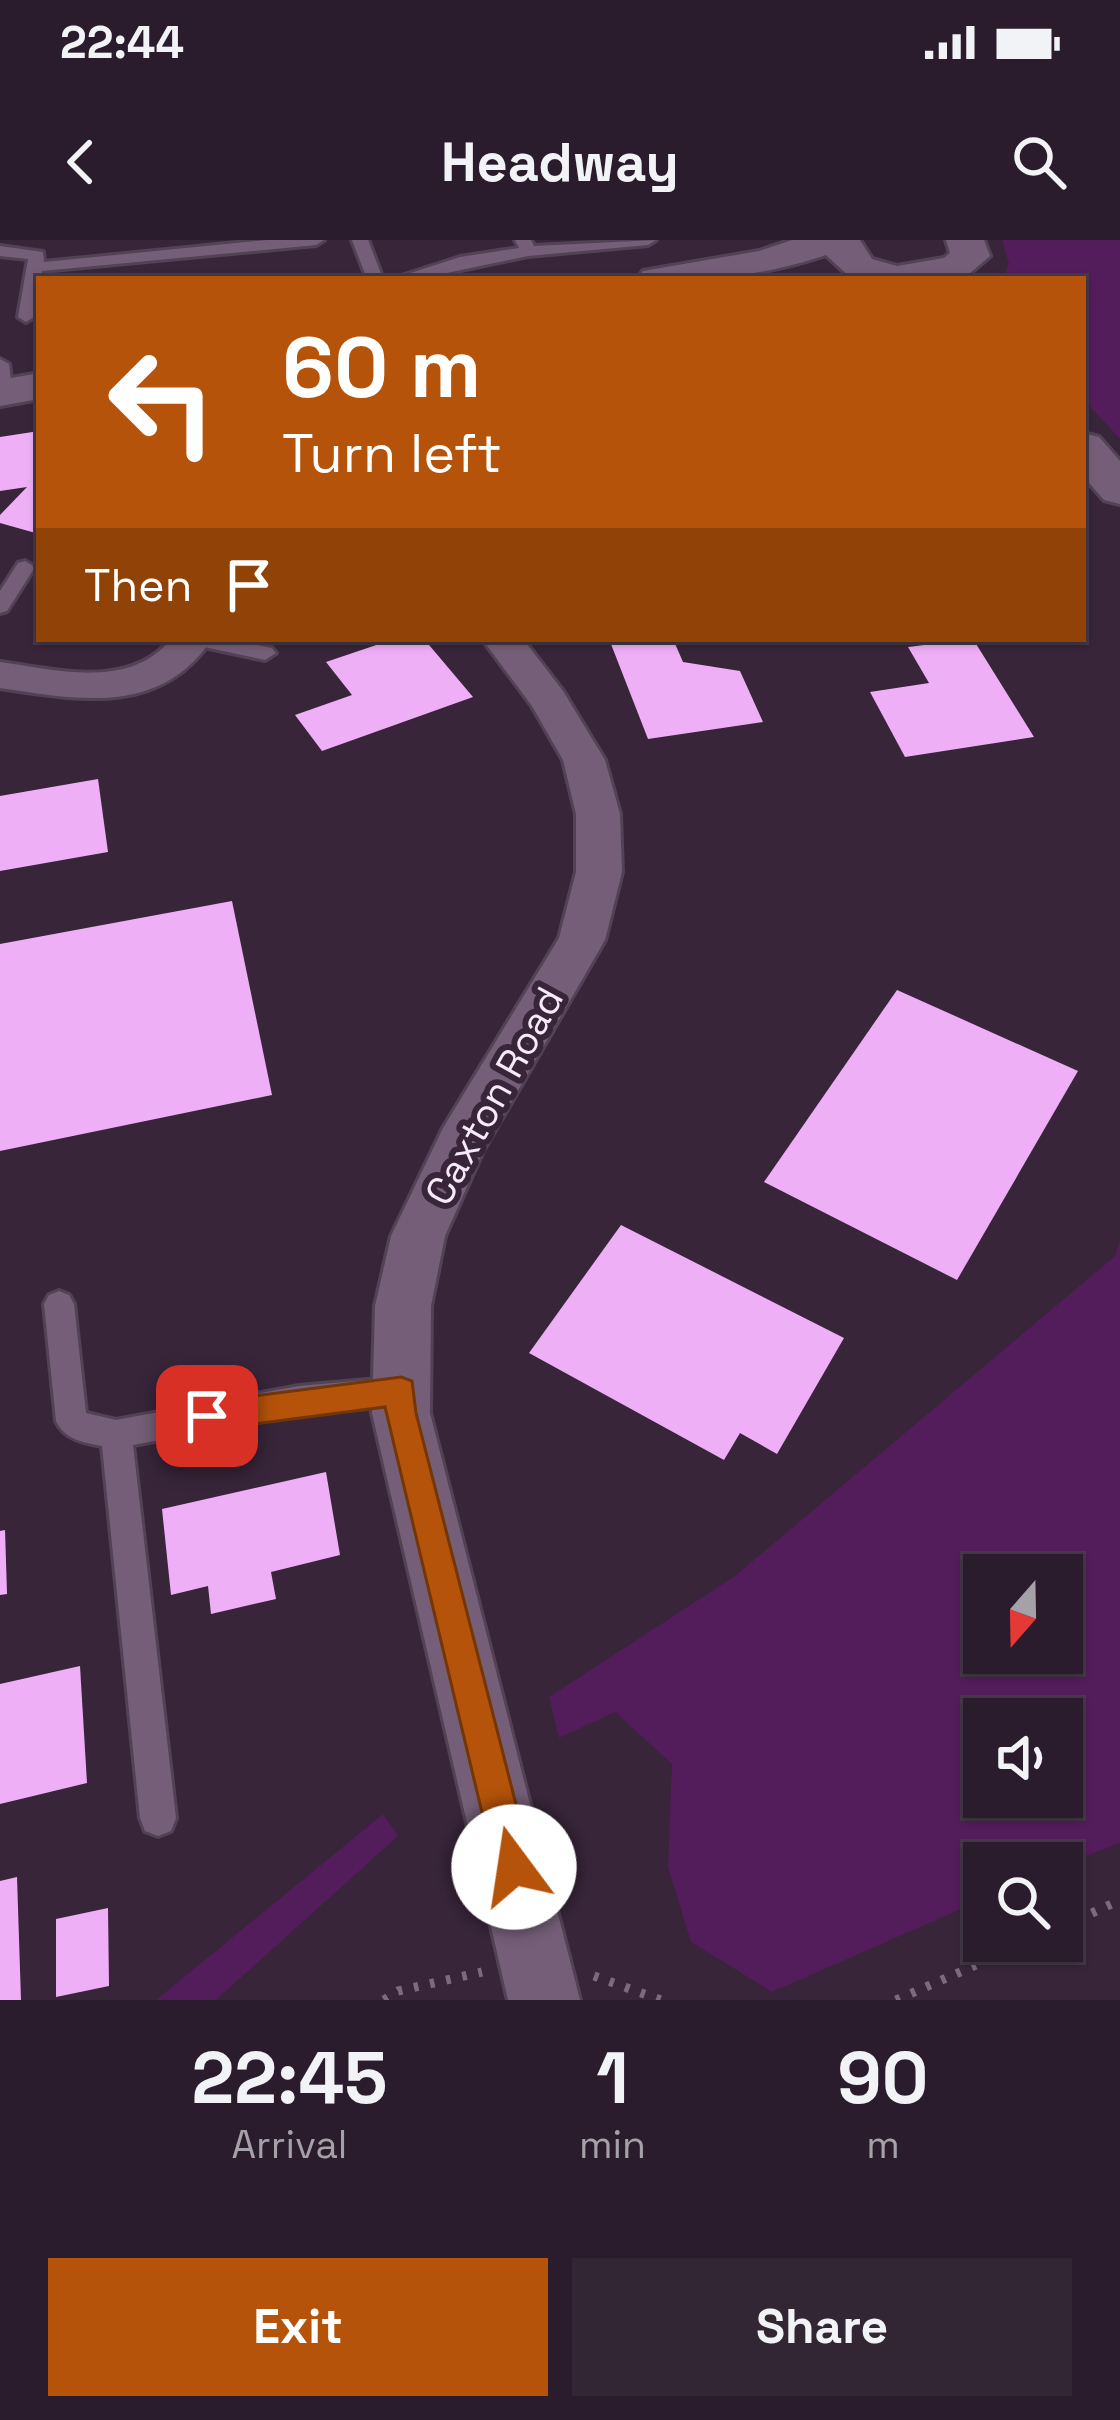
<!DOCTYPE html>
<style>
:root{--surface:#2a1c2c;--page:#322534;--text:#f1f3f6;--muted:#a5a1a9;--line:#463a48;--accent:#b45309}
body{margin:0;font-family:"Space Grotesk",sans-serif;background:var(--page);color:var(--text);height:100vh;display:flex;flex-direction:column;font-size:45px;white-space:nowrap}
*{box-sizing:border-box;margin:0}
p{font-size:39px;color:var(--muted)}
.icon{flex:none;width:66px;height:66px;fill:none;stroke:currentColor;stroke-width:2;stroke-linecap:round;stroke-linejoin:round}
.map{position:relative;height:1760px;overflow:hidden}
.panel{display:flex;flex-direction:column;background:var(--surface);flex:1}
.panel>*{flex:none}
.top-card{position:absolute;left:36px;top:36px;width:1050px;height:366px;border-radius:0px;box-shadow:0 3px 9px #0004,0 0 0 3px var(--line);background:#b45309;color:#fff;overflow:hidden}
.needle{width:78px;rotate:200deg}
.controls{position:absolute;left:963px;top:1314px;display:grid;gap:24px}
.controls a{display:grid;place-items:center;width:120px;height:120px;border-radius:0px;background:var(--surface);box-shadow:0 3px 9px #0004,0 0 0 3px var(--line);font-size:60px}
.pin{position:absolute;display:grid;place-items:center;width:102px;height:102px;color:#fff;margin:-51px;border-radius:24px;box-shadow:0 6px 18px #0006}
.me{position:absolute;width:132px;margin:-66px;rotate:346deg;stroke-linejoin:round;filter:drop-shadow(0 0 9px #0008)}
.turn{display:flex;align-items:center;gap:42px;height:252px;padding:0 48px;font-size:54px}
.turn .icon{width:156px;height:156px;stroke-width:2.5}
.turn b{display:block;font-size:84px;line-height:102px}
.then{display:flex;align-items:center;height:114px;padding:0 48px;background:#0003;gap:24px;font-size:45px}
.eta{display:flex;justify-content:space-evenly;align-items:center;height:204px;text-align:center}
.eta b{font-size:72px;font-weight:700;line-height:84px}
.button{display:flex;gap:24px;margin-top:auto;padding:24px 48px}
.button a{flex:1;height:138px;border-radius:0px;background:var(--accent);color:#fff;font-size:48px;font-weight:700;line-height:138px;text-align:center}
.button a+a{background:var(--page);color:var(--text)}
.status{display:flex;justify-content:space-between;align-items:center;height:84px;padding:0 60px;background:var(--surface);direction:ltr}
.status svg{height:33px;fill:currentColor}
header{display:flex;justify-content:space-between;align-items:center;height:156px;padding:0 48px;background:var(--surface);font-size:54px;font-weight:700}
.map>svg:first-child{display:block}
.green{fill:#531c5b;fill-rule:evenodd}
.building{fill:#eeaff7}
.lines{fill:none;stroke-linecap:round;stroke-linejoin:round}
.lane-casing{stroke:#524255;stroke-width:6}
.street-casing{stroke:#524255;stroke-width:6}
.secondary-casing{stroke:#524255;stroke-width:6}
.path{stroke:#7b6b7d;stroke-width:9;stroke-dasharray:4.5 12;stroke-linecap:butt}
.lane{fill:#755f78;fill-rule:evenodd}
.street{fill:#755f78;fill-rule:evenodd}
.secondary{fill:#755f78;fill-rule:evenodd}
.route{fill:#b45309;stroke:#753606;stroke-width:3}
.labels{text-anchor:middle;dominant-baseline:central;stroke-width:12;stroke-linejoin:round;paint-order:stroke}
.street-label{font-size:39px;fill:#f6eaf8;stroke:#38253a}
</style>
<div class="status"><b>22:44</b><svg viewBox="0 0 49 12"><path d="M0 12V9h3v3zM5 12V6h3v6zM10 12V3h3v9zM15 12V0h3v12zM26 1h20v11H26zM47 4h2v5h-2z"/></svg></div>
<header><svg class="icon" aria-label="back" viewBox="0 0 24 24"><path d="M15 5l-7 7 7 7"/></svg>Headway<svg class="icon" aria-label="search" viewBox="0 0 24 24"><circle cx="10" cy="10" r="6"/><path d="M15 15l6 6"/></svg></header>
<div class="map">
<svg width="1120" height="1760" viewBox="0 0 1120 1760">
<rect width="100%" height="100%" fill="#38253a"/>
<g class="green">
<polygon points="1002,0 1120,0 1120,199 1083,159 1083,39 1002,39 1009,24"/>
<path d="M1120,1000V1603L1062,1625L984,1623V1659L772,1752L691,1702L668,1627L672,1524L615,1472L559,1498L549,1457L735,1336L1115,1016ZM1062,1335V1413H984V1335ZM984,1479H1062V1557H984Z"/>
<polygon points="383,1574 398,1596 216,1760 156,1760"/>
</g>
<g class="building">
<polygon points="39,191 39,294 0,283 0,275 27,247 0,251 0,197"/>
<polygon points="394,399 424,399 473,457 322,511 295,475 352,455 326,422"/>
<polygon points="609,399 673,399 683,422 740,431 763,482 648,499"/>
<polygon points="973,399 1034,497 905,517 870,452 929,443 908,407"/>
<polygon points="98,539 108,612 0,631 0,556"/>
<polygon points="232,661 272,855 0,911 0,704"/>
<polygon points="897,750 1078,831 957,1040 764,942"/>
<polygon points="621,985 844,1098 777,1214 740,1193 724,1220 529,1113"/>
<polygon points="326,1232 340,1315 271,1332 276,1359 211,1374 208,1346 171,1355 162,1269"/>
<polygon points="5,1290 7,1354 0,1355 0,1291"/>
<polygon points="80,1426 87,1543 0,1564 0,1444"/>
<polygon points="17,1637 21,1760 0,1760 0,1641"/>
<polygon points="108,1668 109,1746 56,1757 56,1679"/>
</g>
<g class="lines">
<g class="lane-casing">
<g id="lane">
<polygon points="267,0 324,0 316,5 42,31 34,77 26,82 18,77 28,19 0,16 0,6 43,12 44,22"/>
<polygon points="352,0 368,0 383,39 367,39"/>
<polygon points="515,0 531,0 534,6 656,0 648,5 528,16 418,39 392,39 460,17 519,8"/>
<polygon points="0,119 9,124 13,156 0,155"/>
<polygon points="25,321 35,327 7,371 0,373 0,351 18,323"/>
<polygon points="187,399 229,399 272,408 276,413 265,420 190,404"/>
<path d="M59,1051L69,1055L74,1064L86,1173L116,1180L299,1146L401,1137L412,1141L416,1151L412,1161L401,1165L299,1174L133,1205L176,1578L171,1591L158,1596L145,1591L140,1578L102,1206C84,1203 64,1199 56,1181L44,1064L49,1055Z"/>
</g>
</g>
<g class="street-casing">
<g id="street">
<path d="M171,399H212C160,476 80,460 0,448V422C56,430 130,450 171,399Z"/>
<polygon points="482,399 523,399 563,451 605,520 620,574 622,632 605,700 483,911 445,996 431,1066 430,1173 580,1760 508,1760 372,1173 375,1066 391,996 443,888 559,698 576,632 576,574 563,520 532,466"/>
</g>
</g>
<g class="secondary-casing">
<g id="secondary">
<path d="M792,0H860L872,19L897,26L944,18L950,13L946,0H984L990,16L963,39H852L826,15C758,38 708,39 637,39L643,31L759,11Z"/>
<polygon points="39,133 39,159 0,166 0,140"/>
<polygon points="1083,193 1099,197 1120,221 1120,264 1104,260 1083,236"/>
</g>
</g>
<g class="path">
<polyline points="1062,1687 1120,1660"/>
<polyline points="594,1736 661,1760"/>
<polyline points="384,1760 398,1751 482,1732"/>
<polyline points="896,1760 1031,1701"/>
</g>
<use href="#lane" class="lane"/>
<use href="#street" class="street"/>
<use href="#secondary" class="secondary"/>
</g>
<polygon class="route" points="401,1137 412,1141 416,1173 532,1627 527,1640 514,1646 501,1640 495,1627 385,1167 207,1190 196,1186 191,1176 196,1166 207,1162"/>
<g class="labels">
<g class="street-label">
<text transform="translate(494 856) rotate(-61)">Caxton Road</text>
</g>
</g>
</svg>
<div class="controls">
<a><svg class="needle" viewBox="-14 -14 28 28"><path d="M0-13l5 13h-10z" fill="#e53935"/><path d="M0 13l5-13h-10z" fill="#a5a1a9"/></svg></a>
<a><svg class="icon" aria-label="sound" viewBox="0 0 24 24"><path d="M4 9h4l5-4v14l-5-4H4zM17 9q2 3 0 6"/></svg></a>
<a><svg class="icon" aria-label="search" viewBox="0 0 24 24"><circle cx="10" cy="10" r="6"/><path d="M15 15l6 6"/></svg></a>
</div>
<div class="pin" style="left:207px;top:1176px;background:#d93025"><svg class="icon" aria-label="arrive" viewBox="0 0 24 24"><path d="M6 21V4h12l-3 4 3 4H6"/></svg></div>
<svg class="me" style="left:514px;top:1627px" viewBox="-20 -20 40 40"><circle r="19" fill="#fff"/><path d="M0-13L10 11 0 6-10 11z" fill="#b45309"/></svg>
<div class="top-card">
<div class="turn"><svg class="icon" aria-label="left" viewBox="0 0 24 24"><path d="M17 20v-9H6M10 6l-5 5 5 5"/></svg><div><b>60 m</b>Turn left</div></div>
<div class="then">Then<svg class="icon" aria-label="arrive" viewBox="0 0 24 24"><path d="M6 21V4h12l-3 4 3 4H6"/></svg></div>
</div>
</div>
<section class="panel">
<div class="eta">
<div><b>22:45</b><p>Arrival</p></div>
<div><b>1</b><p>min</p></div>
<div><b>90</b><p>m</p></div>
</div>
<div class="button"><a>Exit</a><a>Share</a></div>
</section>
